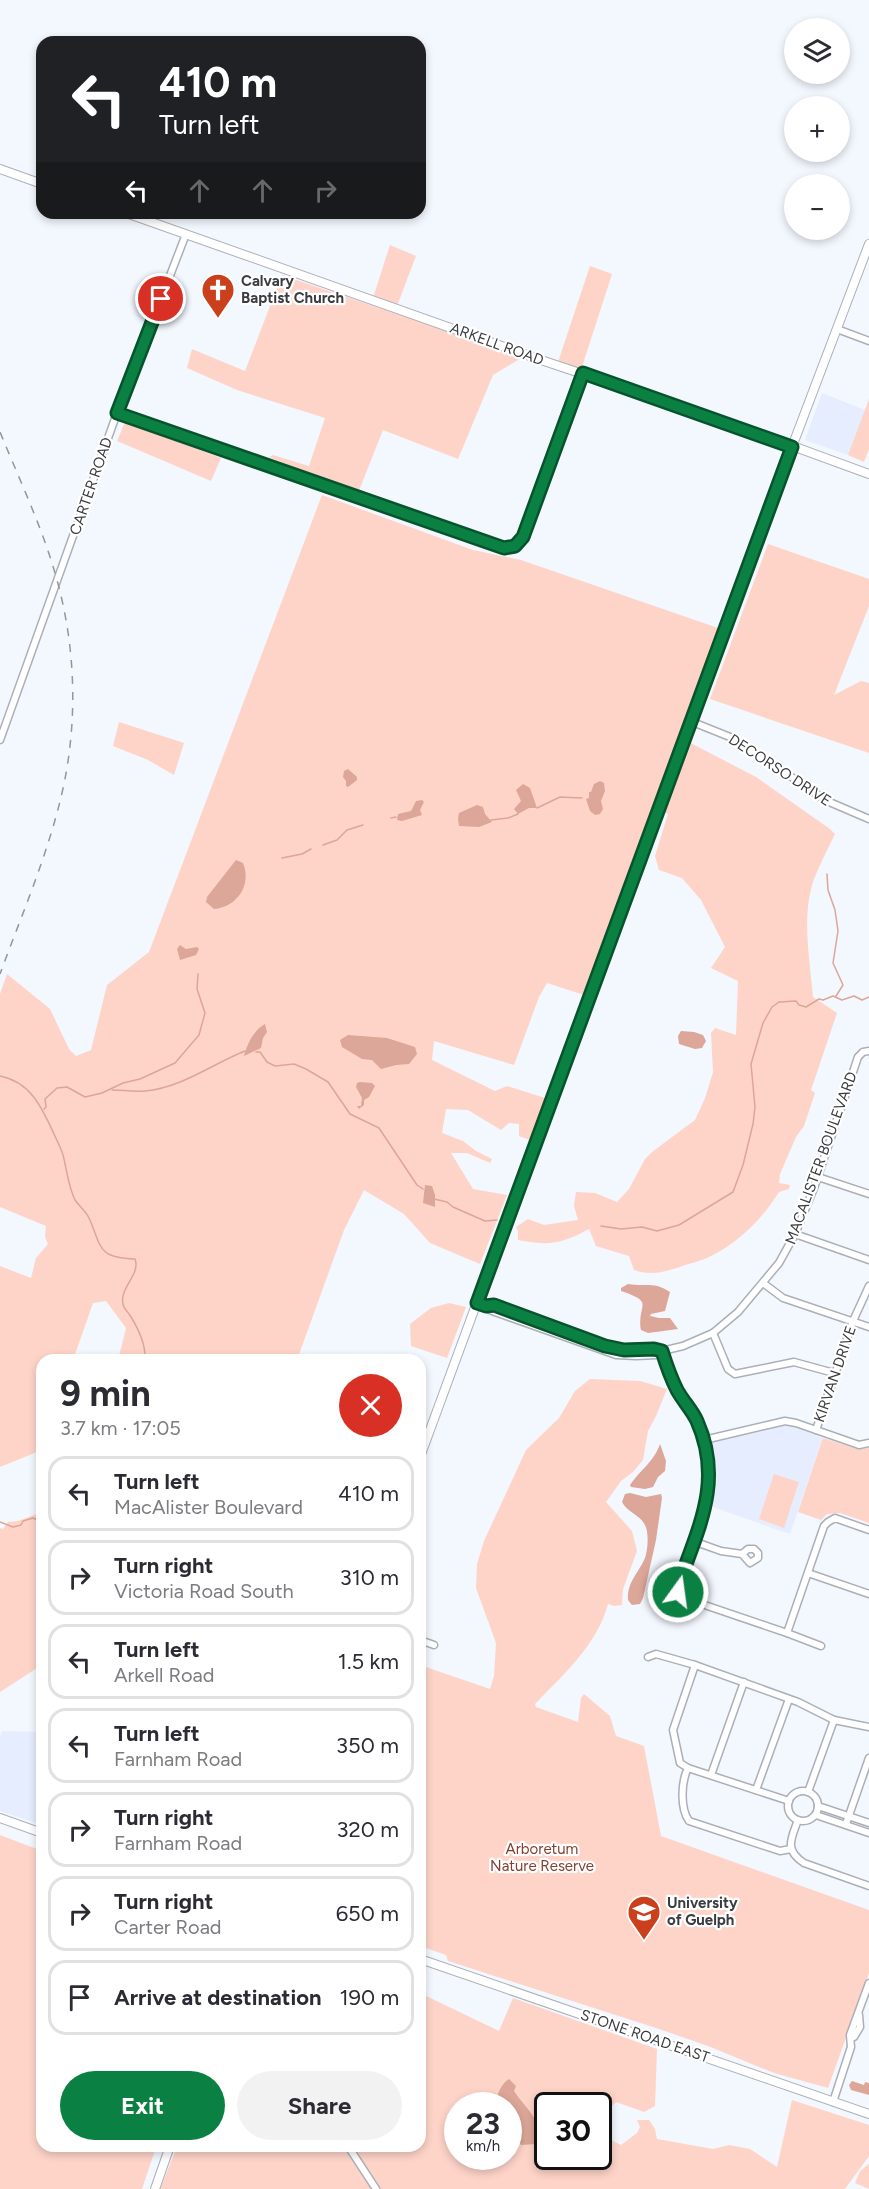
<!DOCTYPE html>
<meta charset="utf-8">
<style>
:root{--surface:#fff;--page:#f2f2f3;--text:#2b2b33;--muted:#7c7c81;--line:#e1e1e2;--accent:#0b8043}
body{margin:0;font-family:Figtree,sans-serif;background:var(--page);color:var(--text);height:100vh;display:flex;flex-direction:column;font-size:22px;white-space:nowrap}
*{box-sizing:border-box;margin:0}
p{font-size:20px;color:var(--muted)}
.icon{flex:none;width:33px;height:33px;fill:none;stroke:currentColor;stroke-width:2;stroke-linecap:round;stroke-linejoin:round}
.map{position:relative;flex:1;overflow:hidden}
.panel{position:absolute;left:36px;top:1354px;width:390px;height:798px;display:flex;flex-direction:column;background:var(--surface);border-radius:18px;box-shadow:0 3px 9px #0003}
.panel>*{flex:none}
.banner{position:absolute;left:36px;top:36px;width:390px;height:183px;border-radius:18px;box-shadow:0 3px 9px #0003;background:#202124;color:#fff;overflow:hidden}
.controls{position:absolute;left:784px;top:18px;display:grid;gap:12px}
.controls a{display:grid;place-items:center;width:66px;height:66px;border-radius:50%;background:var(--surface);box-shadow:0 3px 9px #0003;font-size:30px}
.speed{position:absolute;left:444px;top:2092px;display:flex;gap:12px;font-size:30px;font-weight:700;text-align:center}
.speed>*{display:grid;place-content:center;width:78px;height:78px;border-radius:50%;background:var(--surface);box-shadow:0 3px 9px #0003;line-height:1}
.speed small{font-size:15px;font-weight:400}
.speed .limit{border:3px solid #111;border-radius:9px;background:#fff;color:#111}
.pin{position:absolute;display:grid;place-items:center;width:51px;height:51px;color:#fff;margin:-26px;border:3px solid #fff;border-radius:50%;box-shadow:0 2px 6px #0007}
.me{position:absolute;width:66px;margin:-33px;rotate:14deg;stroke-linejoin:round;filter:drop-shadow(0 0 4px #0008)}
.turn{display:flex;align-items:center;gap:21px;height:126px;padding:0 24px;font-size:27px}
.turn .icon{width:78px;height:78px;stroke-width:2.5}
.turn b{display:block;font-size:42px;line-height:51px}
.lanes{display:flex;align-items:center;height:57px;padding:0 24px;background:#0003;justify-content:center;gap:30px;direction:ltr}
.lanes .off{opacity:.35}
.round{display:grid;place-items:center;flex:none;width:63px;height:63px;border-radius:32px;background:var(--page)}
.head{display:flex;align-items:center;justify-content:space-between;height:102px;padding:0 24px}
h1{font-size:36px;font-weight:700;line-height:45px}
.action{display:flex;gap:12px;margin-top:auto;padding:12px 24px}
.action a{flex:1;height:69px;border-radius:36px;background:var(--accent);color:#fff;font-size:24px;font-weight:700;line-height:69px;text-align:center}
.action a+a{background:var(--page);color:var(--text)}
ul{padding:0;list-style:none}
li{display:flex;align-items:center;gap:18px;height:75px;margin:0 12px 9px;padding:0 12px;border:3px solid var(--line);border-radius:18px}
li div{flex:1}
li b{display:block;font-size:22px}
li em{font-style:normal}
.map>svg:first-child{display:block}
.built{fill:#e6edfe}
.green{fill:#fed4c9;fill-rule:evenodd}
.water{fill:#dca698}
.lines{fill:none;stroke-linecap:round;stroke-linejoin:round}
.stream{stroke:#dca698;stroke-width:1.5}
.minor-casing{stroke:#abafb8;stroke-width:9}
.major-casing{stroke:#abafb8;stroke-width:10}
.minor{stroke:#fff;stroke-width:6}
.major{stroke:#fff;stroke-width:8}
.rail{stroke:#93969b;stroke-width:1.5;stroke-dasharray:8 8;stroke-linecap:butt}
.route-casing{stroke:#07532c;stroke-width:15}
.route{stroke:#0b8043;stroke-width:10}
.labels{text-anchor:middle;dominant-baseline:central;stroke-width:4.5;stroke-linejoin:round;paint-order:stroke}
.poi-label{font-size:15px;font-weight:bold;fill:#3a3c3f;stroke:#fff;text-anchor:start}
.street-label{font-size:15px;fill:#3a3c3f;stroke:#fff}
.park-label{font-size:15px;fill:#84402f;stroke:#fff}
</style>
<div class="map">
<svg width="869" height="2189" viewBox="0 0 869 2189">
<rect width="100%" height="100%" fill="#f3f7fe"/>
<g class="built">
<polygon points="822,393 865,410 848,455 805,440"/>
<polygon points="777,1426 791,1426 823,1438 790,1534 710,1506 713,1485 712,1458 708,1442"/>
<polygon points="2,1731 42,1732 42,1825 0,1811 0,1736"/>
</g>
<g class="green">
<polygon points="390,245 416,256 397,306 373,298"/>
<polygon points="590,266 612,274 580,373 557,365"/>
<polygon points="282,275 523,357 493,375 458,459 383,430 358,493 269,457 273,455 309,466 325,418 237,390 187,368 192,349 245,371"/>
<polygon points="869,399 869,449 864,462 848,455"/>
<polygon points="125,422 221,458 211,481 117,441"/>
<path d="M322,495L473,550L521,560L721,629L681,738L756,777L830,829L835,834C827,851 818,867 812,885C802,919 810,962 813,997L837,1013L811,1090L815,1093L804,1126L796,1137L780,1174L779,1183L790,1185L789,1189L779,1192C763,1218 739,1242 711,1256C702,1261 690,1263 680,1267C664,1272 650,1276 634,1270L629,1256L596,1246L589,1229C561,1244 550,1246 518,1240V1231L516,1227L528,1219L544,1225L578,1220L574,1206L576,1192L595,1193L617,1202L629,1189L645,1159L652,1152L695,1120L705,1098L713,1072L711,1033L715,1028L736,1035L738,981L711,968L725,947L701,900L682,878L659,870L655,856L668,814L654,809L584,995L547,983L539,997L514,1065L434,1041L432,1060L495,1091L507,1086L545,1098L530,1140L519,1136V1124L509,1123L501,1130L468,1110L446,1109L442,1133L463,1141L476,1151L492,1159L490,1163L467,1153H451L473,1189L507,1195L480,1264L430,1243L404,1214L364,1190L344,1230L297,1360H118L126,1328L106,1301L93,1303L73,1360H42V1450L0,1467V1266L31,1278L36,1258L48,1244L45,1237L46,1226L0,1207V994L7,974L50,1009L69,1049L76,1056L91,1050L107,985L149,952Z"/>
<polygon points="768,544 869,579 869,606 834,695 861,681 869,683 869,753 710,699"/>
<polygon points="119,722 184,743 174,775 148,760 113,746"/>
<polygon points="449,1303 466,1307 447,1358 411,1346 410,1324 431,1308"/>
<path d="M590,1379L640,1381L667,1389L656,1416L648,1431L643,1460L633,1472L621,1481L606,1502L632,1531L637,1551L623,1589L622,1605L614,1606L608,1604C597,1645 563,1675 535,1704L536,1707L578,1722L581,1698L584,1694L610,1716L616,1736L644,1746L661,1836L869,1910V1973L828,2088L774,2073L708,2046L659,2029L448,1961L446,1955L420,1946V1665L490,1689L494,1676L496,1643L476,1588L477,1564L484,1541L526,1450L559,1418L575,1391Z"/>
<polygon points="823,1438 857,1449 869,1448 869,1523 840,1513 827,1514 821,1520 798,1512"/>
<polygon points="774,1474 799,1482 784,1528 759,1519"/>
<polygon points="42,1512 42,1665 0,1692 0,1528 3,1529 8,1522 18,1521"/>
<polygon points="0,1835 42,1851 42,2146 156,2147 142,2189 0,2189"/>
<path d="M420,1993L499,2031L513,1998L657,2049L655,2106L644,2112L616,2102L602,2116L605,2137L621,2145L637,2133L640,2127L637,2120H649L655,2129L657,2139L713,2149L729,2145L750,2149L777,2167L792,2100L869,2125V2156L845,2189H160L177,2147L420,2146ZM458,2106H508V2157H458ZM548,2106H598V2157H548Z"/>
<polygon points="869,2164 869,2189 855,2183 860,2171"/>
</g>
<g class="water">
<polygon points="348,769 357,777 357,780 348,787 346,786 346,781 343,777 344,771"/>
<polygon points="600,781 604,783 605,791 601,801 603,809 600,814 595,815 590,811 586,799 589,798 589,792 591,792 594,784"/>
<polygon points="523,784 530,788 537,808 529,808 518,814 514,809 521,801 516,790"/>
<polygon points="422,800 424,802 420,810 422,815 402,821 397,820 398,814 411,811 416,801"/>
<polygon points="477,805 483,807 485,814 492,822 479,827 459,826 458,819 459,813"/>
<path d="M236,860L243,863C252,885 237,907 214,909L206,902L207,897Z"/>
<polygon points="180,945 186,949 197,947 199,949 196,955 180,960 177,949"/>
<path d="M265,1024L267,1032L263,1038L261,1048L244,1056C247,1044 254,1030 265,1024Z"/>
<polygon points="681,1031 694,1032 703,1035 706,1041 702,1048 695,1049 679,1044 678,1036"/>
<polygon points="348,1035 387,1038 415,1047 417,1054 409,1064 396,1065 381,1069 372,1060 362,1059 342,1047 340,1040"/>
<polygon points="360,1082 372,1083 375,1086 369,1097 364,1100 364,1105 359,1109 357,1106 361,1106 362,1098 356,1087 357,1083"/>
<polygon points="425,1185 432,1186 435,1195 435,1207 423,1203"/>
<path d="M628,1284C645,1287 654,1281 670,1292L665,1311L651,1314L650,1316L659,1318H670L678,1329L648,1333L641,1330C637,1303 656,1303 621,1291V1288Z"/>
<path d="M660,1444L666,1461L665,1471L658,1477L653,1487L645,1489L631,1487L630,1485C642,1468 653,1463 660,1444Z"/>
<path d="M630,1493L646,1497L661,1494L662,1498L656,1540L643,1598L640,1604L632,1605L628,1600C627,1582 638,1574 645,1558C648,1550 649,1532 645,1525C640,1515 627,1512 622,1502L625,1494Z"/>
<path d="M509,2079L516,2086L514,2091C525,2108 547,2124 536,2144L521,2145L512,2126L509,2123L508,2106H496C495,2097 501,2084 509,2079Z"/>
<polygon points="852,2081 864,2085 865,2082 869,2083 869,2095 851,2090 849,2085"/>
</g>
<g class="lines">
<g class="stream">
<polyline points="537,808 560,797 582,798"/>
<polyline points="391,818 396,817"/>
<polyline points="491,820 508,818 518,814"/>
<polyline points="323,845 337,840 347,830 363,825"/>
<polyline points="282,858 302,854 311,849"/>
<polyline points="827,874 828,890 835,910 838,931 833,963 843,985 836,996"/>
<polyline points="256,1052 260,1052 267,1062 275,1066 294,1064 306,1069 328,1082 350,1114 379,1128 417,1185 423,1189"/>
<path d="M0,1076C31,1082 42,1108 54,1134C57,1141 61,1148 63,1155C67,1170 68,1186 75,1200C79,1206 86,1211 89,1218C102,1247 97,1258 135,1259C140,1272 125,1284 123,1296C121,1307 126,1309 131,1317C139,1330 146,1345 145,1360"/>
<path d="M112,1090C122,1090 134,1092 145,1091C181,1088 212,1064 245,1051"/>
<polyline points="44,1109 46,1107 45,1099 57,1088 67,1087 85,1097 102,1093 123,1083 140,1079 175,1063 199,1035 205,1013 197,989 198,974"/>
<polyline points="434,1199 447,1202 453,1207 485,1221 497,1220"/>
<polyline points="601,1226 621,1229 642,1227 657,1231 679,1225 733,1192 743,1165 753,1124 755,1107 751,1064 763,1023 772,1007 779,1002 796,1001 799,1005 806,1007 819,999 823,1000 833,996 842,1000 854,996 862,1000 869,997"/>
<polyline points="0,1522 13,1527 21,1525 23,1521 33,1518 42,1522"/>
</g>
<g class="minor-casing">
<g id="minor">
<polyline points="837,329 869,341"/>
<polyline points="117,413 508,548 515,546 523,537 583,373"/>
<polyline points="690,721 735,739 827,801 869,819"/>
<polyline points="0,740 117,413 186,234"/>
<polyline points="818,1177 869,1194"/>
<polyline points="795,1234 869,1260"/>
<polyline points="763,1283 783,1298 869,1327"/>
<polyline points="477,1303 492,1311 616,1355 636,1356 657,1355 662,1351 683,1346 713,1333 738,1312 779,1263 795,1234 814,1188 858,1057 863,1052 869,1051"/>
<polyline points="486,1306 494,1305 605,1346 624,1350 654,1349 662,1351"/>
<polyline points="713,1333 728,1369 735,1374 794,1362 834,1373"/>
<polyline points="662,1351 677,1390 699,1425 710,1473 705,1509 678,1586 678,1592 684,1598 787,1633"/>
<polyline points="816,1430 853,1321 869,1286"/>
<polyline points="704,1440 785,1421 796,1423 859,1445 869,1443"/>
<polyline points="693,1541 721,1551 742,1554 748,1549 754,1549 758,1553 758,1558 750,1563 742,1554"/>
<polyline points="808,1573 869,1594"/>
<polyline points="420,1640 434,1645"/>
<polyline points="821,1646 787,1633 824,1526 828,1522 835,1518 869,1530"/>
<polyline points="648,1657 656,1654 695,1665 798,1702 834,1720 869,1727"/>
<polyline points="695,1665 673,1730 680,1763 688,1768 789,1801"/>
<path d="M688,1768C681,1782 680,1808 689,1821L780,1851L791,1849"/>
<polyline points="711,1775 744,1682"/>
<polyline points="756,1790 789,1699"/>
<circle cx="803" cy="1806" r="15"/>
<polyline points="808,1792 834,1720"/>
<polyline points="818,1806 869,1823"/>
<polyline points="816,1815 869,1833"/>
<path d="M798,1820C791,1839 784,1850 804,1863L869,1886"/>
<polyline points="846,1824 869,1758"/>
<polyline points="851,2038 854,2037 860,2027 859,2015"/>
<polyline points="833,2102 851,2047 850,2035 869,1983"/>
<polyline points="348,2146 376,2189"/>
</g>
</g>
<g class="major-casing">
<g id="major">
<polyline points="0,169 42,184"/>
<polyline points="126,213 544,361 735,425 869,474"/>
<polyline points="420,1457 784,468 869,244"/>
<polyline points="0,1818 42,1833"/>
<polyline points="420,1959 869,2114"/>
<polyline points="155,2189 170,2146"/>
</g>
</g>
<use href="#minor" class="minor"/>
<use href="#major" class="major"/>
<path class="rail" d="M0,432C20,481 43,529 57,580C76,649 78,723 62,793C48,854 22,914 0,974"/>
</g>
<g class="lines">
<g class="route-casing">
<path id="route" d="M161,299L117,413L504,548L515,546L523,537L583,373L792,447L477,1303L486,1306L494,1305L605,1346L624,1350L654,1349L662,1351C666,1364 671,1378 677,1390C683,1401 692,1410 697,1421C724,1482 698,1528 678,1586V1592"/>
</g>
<use href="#route" class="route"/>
</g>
<defs>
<g id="church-pin" transform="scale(1.725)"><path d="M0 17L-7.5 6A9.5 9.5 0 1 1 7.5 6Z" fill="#ca401d" stroke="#fff"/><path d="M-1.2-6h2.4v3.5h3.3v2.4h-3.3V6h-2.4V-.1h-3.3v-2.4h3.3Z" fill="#fff"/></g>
<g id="university-pin" transform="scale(1.725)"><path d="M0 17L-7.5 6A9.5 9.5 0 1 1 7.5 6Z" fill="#ca401d" stroke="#fff"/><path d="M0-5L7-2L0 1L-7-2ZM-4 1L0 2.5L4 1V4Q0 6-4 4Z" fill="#fff"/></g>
</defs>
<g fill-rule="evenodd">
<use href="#church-pin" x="218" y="290"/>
<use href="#university-pin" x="644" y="1912"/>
</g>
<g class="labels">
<g class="poi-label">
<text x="241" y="281">Calvary<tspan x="241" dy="17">Baptist Church</tspan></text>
<text x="667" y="1903">University<tspan x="667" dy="17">of Guelph</tspan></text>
</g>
<g class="street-label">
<text transform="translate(497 344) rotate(20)">ARKELL ROAD</text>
<text transform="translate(91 486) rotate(-71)">CARTER ROAD</text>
<text transform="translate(780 770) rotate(33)">DECORSO DRIVE</text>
<text transform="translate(821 1158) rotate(-70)">MACALISTER BOULEVARD</text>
<text transform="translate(835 1374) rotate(-71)">KIRVAN DRIVE</text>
<text transform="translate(645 2036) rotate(19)">STONE ROAD EAST</text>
</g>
<g class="park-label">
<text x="542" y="1849">Arboretum<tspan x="542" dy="17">Nature Reserve</tspan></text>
</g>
</g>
</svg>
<div class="controls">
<a><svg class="icon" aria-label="layers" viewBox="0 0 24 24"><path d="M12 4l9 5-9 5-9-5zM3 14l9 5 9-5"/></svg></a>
<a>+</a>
<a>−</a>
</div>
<div class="speed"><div>23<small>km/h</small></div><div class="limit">30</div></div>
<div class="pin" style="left:161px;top:299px;background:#d93025"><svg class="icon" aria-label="arrive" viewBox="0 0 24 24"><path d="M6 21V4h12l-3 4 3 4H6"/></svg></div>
<svg class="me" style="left:678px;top:1592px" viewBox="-20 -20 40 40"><circle r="17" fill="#0b8043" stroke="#fff" stroke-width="3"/><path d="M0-11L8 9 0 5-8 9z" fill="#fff"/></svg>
<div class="banner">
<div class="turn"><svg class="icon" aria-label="left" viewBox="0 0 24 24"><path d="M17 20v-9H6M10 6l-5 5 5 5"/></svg><div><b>410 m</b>Turn left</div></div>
<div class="lanes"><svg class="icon" aria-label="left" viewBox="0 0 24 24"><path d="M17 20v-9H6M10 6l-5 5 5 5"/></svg><svg class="icon off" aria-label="ahead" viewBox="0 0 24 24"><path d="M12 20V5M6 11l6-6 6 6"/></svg><svg class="icon off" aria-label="ahead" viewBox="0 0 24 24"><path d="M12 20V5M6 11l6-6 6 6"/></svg><svg class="icon off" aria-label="right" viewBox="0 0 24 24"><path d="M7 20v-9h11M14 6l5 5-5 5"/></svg></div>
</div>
<section class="panel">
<div class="head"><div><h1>9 min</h1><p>3.7 km · 17:05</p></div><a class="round" style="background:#d93025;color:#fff"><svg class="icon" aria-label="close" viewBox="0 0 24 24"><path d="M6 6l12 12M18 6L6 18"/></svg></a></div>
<ul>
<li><svg class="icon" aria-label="left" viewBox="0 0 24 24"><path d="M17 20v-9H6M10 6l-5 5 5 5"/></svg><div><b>Turn left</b><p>MacAlister Boulevard</p></div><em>410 m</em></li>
<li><svg class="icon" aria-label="right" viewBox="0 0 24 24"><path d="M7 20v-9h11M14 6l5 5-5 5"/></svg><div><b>Turn right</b><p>Victoria Road South</p></div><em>310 m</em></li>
<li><svg class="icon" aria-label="left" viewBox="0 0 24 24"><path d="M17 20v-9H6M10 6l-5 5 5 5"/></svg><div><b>Turn left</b><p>Arkell Road</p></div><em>1.5 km</em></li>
<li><svg class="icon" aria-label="left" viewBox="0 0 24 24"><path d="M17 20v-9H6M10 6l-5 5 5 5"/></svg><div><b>Turn left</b><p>Farnham Road</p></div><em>350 m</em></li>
<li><svg class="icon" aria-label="right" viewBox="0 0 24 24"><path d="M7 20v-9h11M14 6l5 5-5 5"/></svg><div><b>Turn right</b><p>Farnham Road</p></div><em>320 m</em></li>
<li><svg class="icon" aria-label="right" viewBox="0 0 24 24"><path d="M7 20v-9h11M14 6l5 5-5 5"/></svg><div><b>Turn right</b><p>Carter Road</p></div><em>650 m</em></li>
<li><svg class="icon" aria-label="arrive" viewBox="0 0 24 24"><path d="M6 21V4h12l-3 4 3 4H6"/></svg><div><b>Arrive at destination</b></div><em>190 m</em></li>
</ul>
<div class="action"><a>Exit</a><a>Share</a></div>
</section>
</div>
